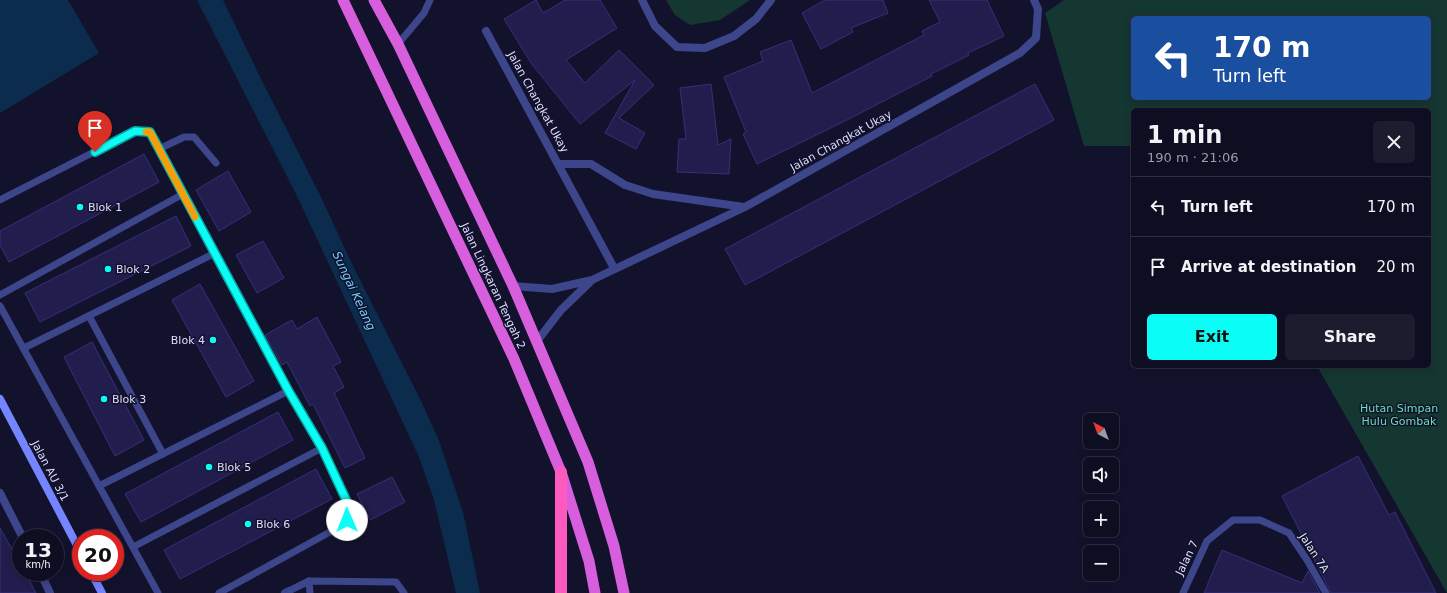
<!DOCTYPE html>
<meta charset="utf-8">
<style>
:root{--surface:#0e0e22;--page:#1c1c2f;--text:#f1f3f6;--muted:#9b9ca5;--line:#2e2e40;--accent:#0afef5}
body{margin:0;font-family:"DejaVu Sans",sans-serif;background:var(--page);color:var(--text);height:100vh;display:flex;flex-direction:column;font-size:15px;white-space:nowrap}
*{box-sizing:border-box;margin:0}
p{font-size:13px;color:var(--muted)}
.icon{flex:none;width:22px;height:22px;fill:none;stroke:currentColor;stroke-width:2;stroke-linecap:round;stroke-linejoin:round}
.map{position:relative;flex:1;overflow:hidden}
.drawer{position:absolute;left:1131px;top:108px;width:300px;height:260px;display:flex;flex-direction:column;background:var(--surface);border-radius:6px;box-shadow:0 2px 10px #0003,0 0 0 1px var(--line)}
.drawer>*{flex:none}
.guide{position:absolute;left:1131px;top:16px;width:300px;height:84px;border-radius:6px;box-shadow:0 2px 10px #0003,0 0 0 1px var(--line);background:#1a4fa0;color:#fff;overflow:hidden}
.needle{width:26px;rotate:319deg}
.buttons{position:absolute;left:1083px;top:413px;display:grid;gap:8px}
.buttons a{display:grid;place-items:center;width:36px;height:36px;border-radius:6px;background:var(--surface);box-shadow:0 2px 10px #0003,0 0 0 1px var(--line);font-size:20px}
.speed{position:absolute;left:12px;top:529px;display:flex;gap:8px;font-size:20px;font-weight:700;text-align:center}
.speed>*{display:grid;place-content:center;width:52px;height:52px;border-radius:50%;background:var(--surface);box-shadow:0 2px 10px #0003,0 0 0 1px var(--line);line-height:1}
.speed small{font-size:10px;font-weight:400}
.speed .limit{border:6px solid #d22;background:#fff;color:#111}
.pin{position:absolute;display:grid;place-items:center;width:34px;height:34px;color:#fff;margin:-41px -17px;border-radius:50% 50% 50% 0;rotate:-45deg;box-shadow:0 0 4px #0007}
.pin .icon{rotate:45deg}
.me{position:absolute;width:44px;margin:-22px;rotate:359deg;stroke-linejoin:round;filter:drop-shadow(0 0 3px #0008)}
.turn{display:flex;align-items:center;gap:14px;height:84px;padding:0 16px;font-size:18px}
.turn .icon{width:52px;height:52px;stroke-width:2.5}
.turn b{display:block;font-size:28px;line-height:34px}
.round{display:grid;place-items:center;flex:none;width:42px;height:42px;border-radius:6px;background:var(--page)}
.headline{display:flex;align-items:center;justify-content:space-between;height:68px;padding:0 16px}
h1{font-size:24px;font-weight:600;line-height:30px}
.primary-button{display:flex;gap:8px;margin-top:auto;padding:8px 16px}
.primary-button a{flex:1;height:46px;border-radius:6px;background:var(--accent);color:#111;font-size:16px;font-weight:600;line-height:46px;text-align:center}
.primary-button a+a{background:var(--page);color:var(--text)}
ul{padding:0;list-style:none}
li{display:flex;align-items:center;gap:12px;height:60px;padding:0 16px;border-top:1px solid var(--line)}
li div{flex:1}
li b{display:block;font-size:15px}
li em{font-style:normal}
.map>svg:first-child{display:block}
.green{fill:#153731;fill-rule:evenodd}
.water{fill:#0b2c4c}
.building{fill:#211e4e;stroke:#34307a}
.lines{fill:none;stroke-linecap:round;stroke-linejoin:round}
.service{stroke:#3d458b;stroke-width:7}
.minor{stroke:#3d458b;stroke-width:8}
.secondary{stroke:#7584ff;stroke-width:8}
.trunk{stroke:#d75fde;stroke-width:11}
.motorway{stroke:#fe59bf;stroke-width:12}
.route-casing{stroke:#06a59f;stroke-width:10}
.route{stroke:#0afef5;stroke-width:7}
.slow{stroke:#f59e0b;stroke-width:7}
.poi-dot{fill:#0afef5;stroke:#13122d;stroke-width:1.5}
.labels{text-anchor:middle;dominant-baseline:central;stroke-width:3;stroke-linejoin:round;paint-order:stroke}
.street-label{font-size:11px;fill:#dedeff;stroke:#13122d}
.poi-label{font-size:11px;fill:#dedeff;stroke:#13122d;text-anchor:start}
.park-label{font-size:11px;fill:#67e1b2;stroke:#13122d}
.water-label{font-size:12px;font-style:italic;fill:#6ccffe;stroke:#13122d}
</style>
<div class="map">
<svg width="1447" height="593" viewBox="0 0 1447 593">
<rect width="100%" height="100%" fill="#13122d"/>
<g class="green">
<polygon points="666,0 750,0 720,20 690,25 675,15"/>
<path d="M1064,0H1447V593L1317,366H1429V110H1133V146H1084L1045,13ZM1133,18H1429V98H1133Z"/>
</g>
<g class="water">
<polygon points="0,0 68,0 99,53 0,113"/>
<polygon points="197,0 223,0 261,79 321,197 352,264 422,403 439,441 463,512 480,593 456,593 434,500 419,457 297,196"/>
</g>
<g class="building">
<polygon points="536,0 543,13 565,0 600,0 617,28 566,60 585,83 619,50 654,85 619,118 645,133 636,149 605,133 635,80 580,124 531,63 504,19"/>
<polygon points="825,0 883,0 888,13 851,28 853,32 821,49 802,13"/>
<polygon points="929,0 987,0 1004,36 968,53 969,55 931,74 932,76 845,121 757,164 743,134 746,132 724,77 763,61 760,52 791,40 812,93 924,35 922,31 940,22"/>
<polygon points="711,84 718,145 731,139 729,174 677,172 679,139 686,139 680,88"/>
<polygon points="1035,84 1054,120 745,285 725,249"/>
<polygon points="144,154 159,182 9,262 0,245 0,231"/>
<polygon points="228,171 251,212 219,231 196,190"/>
<polygon points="176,216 191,246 40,322 25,293"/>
<polygon points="263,241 284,278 257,293 236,255"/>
<polygon points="200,284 254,381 226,397 172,300"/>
<polygon points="317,317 341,362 333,366 344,387 334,393 365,458 345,468 313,404 310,406 287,362 282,365 265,335 292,320 297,329"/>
<polygon points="92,342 144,440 115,456 64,357"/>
<polygon points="278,412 293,440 141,522 125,494"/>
<polygon points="1358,456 1389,515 1395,512 1436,593 1331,593 1282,496"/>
<polygon points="316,469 332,499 180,579 164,550"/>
<polygon points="392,477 405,502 370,520 357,494"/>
<polygon points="0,528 21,565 21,572 25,572 36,593 0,593"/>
<polygon points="1222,550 1302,583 1308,571 1320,593 1204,593"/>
</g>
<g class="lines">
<g class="service">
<polyline points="398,44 424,13 430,0"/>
<polyline points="159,149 184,137 194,137 216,163"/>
<polyline points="0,200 135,131 149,132 288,391 322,448 349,506 347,520 339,527 219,593"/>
<polyline points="0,295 183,194"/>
<polyline points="0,306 158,593"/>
<polyline points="89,316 163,454"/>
<polyline points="24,348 215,253"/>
<polyline points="99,486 288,391"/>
<polyline points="133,547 322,448"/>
<polyline points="309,581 310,593"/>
<polyline points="289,593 289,591 309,581 396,582 404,593"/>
<polyline points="1183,593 1207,541 1233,520 1260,520 1289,533 1307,560 1326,593"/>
</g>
<g class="minor">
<polyline points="642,0 655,26 677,47 705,48 734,36 756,19 771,0"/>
<polyline points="486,31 614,268"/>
<polyline points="559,164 591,164 625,185 653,194 744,207"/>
<polyline points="513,286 552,289 592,280 745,207 1020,53 1036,38 1038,9 1034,0"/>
<polyline points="537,341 561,310 591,281"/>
<polyline points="0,493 23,538"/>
<polyline points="40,572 50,593"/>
<polyline points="285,593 289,591"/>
</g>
<g class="secondary">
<polyline points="0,399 81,553"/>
<polyline points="91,572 102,593"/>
</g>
<g class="trunk">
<polyline points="343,0 514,359 561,472 589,561 595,593"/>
<polyline points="374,0 398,44 513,286 588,462 614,546 624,593"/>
</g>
<polyline class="motorway" points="561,593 561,472"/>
</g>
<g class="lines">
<g class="route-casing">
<polyline id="route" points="95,152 135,131 150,132 288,390 322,448 349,506 347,520"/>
</g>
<use href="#route" class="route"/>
<polyline class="slow" points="146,132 150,132 195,217"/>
</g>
<g class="poi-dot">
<circle cx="80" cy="207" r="4"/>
<circle cx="108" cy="269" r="4"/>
<circle cx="213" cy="340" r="4"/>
<circle cx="104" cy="399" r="4"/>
<circle cx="209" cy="467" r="4"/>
<circle cx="248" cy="524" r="4"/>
</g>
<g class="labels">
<g class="street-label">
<text transform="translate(538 102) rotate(61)">Jalan Changkat Ukay</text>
<text transform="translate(841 141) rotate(-29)">Jalan Changkat Ukay</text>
<text transform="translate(493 286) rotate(65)">Jalan Lingkaran Tengah 2</text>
<text transform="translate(50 471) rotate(62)">Jalan AU 3/1</text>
<text transform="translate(1314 553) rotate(57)">Jalan 7A</text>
<text transform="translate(1187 558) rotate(-64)">Jalan 7</text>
</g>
<g class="poi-label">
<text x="88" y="207">Blok 1</text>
<text x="116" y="269">Blok 2</text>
<text x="205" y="340" text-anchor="end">Blok 4</text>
<text x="112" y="399">Blok 3</text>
<text x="217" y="467">Blok 5</text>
<text x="256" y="524">Blok 6</text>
</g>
<g class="park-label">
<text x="1399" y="408">Hutan Simpan<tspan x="1399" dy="13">Hulu Gombak</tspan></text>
</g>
<g class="water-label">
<text transform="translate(354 291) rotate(65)">Sungai Kelang</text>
</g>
</g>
</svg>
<div class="buttons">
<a><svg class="needle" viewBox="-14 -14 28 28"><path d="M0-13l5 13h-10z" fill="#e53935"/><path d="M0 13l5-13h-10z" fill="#9b9ca5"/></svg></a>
<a><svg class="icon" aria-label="sound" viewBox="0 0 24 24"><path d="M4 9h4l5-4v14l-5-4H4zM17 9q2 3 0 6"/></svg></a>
<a>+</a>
<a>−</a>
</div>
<div class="speed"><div>13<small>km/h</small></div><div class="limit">20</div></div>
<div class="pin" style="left:95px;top:152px;background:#d93025"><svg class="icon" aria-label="arrive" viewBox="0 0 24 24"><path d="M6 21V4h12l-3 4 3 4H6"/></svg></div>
<svg class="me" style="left:347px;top:520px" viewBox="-20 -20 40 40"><circle r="19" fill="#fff"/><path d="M0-13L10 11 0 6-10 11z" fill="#0afef5"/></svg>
<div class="guide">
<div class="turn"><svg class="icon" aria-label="left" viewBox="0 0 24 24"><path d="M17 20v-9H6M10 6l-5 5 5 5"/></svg><div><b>170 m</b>Turn left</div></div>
</div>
<section class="drawer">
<div class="headline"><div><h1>1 min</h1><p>190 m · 21:06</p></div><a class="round"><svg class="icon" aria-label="close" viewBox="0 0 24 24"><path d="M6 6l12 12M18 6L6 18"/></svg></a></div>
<ul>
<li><svg class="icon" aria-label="left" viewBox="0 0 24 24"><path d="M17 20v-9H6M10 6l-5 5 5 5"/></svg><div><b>Turn left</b></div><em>170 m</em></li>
<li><svg class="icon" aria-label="arrive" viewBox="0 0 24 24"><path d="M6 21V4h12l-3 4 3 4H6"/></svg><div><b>Arrive at destination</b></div><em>20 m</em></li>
</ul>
<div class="primary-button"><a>Exit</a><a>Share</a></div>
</section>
</div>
